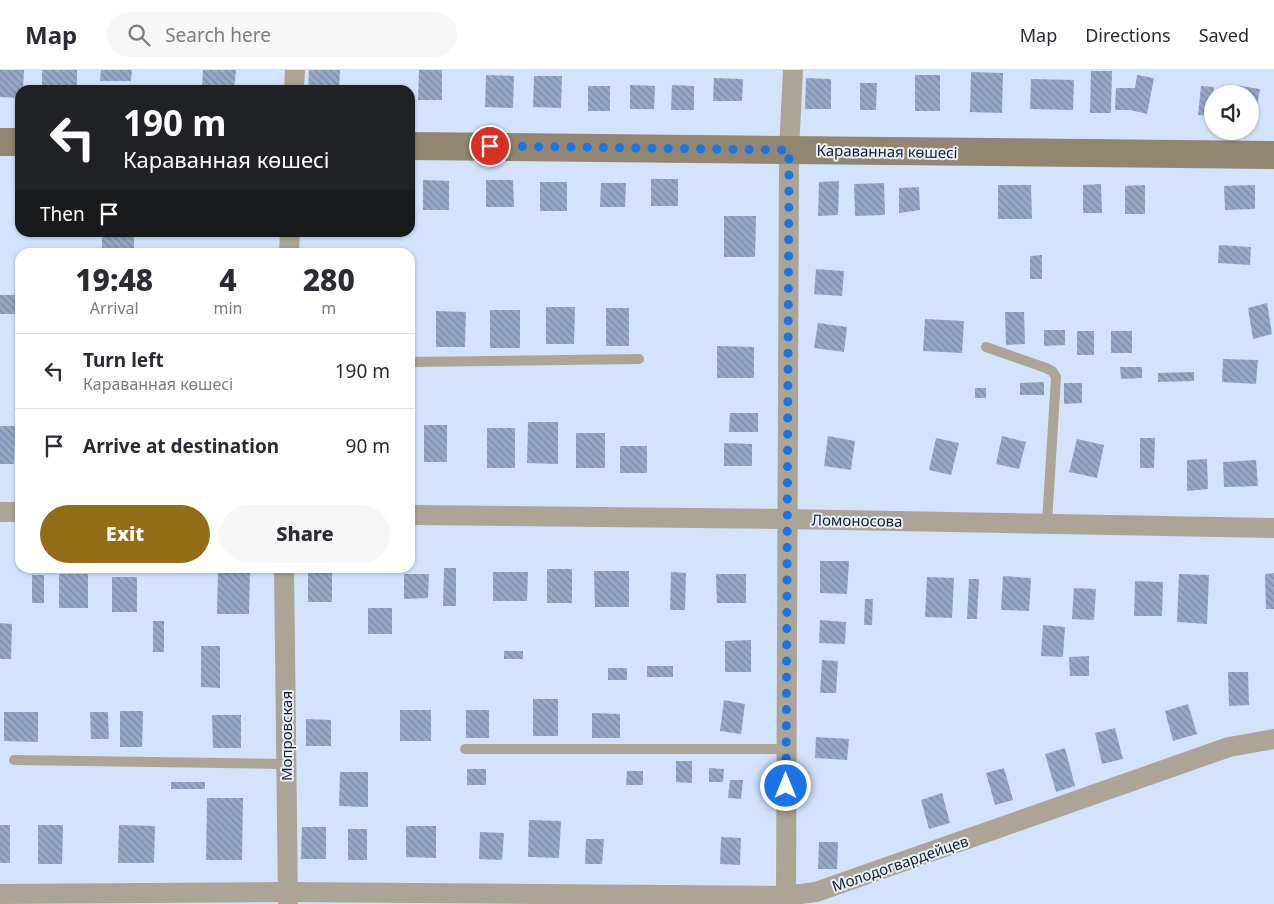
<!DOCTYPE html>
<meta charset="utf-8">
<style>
:root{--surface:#fff;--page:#f7f7f7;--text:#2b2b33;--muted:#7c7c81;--line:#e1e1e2;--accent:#936d15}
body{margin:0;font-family:"Noto Sans",sans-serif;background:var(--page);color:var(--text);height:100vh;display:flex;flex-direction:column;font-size:19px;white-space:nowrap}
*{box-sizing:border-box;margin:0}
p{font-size:16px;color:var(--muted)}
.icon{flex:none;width:28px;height:28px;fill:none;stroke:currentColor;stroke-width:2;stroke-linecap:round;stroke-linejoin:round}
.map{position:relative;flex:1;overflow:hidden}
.side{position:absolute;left:15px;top:178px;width:400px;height:325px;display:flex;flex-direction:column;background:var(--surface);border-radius:15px;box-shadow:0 1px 4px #0004}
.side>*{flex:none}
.guide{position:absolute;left:15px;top:15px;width:400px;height:152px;border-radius:15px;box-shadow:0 1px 4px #0004;background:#202124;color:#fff;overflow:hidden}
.controls{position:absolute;left:1204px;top:15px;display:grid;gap:10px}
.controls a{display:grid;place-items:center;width:55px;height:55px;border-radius:50%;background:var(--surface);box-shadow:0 1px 4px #0004;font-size:25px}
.pin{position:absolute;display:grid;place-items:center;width:42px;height:42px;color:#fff;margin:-21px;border:2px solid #fff;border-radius:50%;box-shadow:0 1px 5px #0007}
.me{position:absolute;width:55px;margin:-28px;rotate:0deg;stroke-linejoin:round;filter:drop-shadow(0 0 4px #0008)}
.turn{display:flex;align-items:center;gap:18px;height:105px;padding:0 25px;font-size:22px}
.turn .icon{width:65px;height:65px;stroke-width:2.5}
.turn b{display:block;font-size:35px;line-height:42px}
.then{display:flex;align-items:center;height:48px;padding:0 25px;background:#0003;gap:10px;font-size:19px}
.eta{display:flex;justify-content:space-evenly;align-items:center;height:85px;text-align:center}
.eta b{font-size:30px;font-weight:800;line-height:35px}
.action{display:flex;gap:10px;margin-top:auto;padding:10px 25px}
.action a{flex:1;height:58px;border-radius:30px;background:var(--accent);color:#fff;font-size:20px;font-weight:800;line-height:58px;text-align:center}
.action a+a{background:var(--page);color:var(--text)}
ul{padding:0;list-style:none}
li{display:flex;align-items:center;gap:15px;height:75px;padding:0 25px;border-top:1px solid var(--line)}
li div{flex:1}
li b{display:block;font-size:19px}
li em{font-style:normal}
header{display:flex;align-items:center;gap:30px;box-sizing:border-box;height:70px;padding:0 25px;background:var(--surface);border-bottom:1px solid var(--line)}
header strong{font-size:24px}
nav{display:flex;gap:28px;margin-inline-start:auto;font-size:18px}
.search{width:350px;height:45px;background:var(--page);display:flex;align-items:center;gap:12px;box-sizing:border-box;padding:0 18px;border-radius:28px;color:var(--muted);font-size:19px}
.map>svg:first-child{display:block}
.building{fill:url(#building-back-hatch)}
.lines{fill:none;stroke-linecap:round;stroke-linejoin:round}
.lane{stroke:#aca495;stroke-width:10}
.street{stroke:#aca495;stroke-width:20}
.secondary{stroke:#928670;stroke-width:28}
.route{stroke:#1a73e8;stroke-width:9;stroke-dasharray:0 16.2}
.labels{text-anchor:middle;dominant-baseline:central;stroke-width:4;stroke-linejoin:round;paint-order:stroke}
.street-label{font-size:15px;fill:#181f2b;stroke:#e8effd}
</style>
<header>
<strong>Map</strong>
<div class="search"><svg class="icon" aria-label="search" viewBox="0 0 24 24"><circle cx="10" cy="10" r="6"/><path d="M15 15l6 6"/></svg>Search here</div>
<nav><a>Map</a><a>Directions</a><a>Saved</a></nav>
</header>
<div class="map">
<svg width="1274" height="834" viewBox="0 0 1274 834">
<defs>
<pattern id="building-back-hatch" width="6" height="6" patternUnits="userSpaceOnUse" patternTransform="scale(1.25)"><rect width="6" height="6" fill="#96a8c8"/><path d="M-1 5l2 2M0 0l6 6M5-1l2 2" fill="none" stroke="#7988a3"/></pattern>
</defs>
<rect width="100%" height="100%" fill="#d3e3fe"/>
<g class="building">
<polygon points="0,0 24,0 23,20 20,20 20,28 0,27"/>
<rect x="42" y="0" width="35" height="20"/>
<polygon points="101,0 132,0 131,11 100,11"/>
<polygon points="203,0 236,0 234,20 202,20"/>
<polygon points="309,0 340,0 339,20 308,20"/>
<polygon points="419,0 442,0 442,30 418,30"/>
<polygon points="1091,1 1112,1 1111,43 1090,43"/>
<polygon points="971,2 1003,3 1002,43 970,42"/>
<polygon points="486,5 514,6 513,38 485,37"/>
<rect x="915" y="5" width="25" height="36"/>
<polygon points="1137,5 1154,8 1147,44 1131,40 1115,40 1116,18 1135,18"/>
<polygon points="534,6 562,6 561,38 533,37"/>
<polygon points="714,8 743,9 742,31 713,31"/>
<polygon points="806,8 831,9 831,39 805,39"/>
<polygon points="1031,9 1074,10 1073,40 1030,39"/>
<polygon points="860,13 877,13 876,40 860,40"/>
<polygon points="630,15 655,16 654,39 630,39"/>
<polygon points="672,15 694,16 694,40 671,40"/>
<polygon points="1235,15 1260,19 1255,48 1250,47 1250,24 1233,24"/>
<rect x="588" y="16" width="22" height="25"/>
<polygon points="1201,16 1214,17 1211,46 1198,45"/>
<rect x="651" y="109" width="27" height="27"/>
<polygon points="423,110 449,111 449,140 423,140"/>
<polygon points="486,110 513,110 514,137 486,137"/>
<polygon points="839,111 838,145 818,146 819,112"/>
<rect x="540" y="112" width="27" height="29"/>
<polygon points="601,113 626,113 625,137 600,137"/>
<polygon points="884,113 885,145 855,146 854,114"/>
<polygon points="1101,114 1102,143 1083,143 1083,115"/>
<polygon points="998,115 1031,115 1032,149 998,149"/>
<polygon points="1145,115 1145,144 1125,144 1125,116"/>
<polygon points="1255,115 1255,139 1225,140 1224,116"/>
<polygon points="919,117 920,140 899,143 899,118"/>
<polygon points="724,146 756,146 755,187 724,187"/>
<rect x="102" y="162" width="32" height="20"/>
<polygon points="1219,175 1251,177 1250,195 1218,193"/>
<polygon points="1042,185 1042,209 1030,209 1030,186"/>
<polygon points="816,199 844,201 842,226 814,224"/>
<rect x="0" y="225" width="20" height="19"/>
<polygon points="1267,233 1272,264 1253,269 1248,238"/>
<polygon points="546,237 575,237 574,274 546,274"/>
<rect x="606" y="238" width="23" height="38"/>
<rect x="490" y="240" width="30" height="38"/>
<polygon points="436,241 466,242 465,277 436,277"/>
<polygon points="1005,242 1024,242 1025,274 1006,275"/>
<polygon points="925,249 964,251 962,283 923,281"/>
<polygon points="818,253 847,257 844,282 814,278"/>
<polygon points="1044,260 1065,260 1065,275 1044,276"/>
<rect x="1077" y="261" width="17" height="24"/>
<rect x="1111" y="261" width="21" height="22"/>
<polygon points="717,276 754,277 754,308 717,308"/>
<polygon points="1223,289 1258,290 1256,314 1222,312"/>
<polygon points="1120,297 1142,297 1142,308 1121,309"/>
<polygon points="1194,302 1194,311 1158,312 1158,303"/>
<polygon points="1044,312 1044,325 1020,325 1020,313"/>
<polygon points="1064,313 1082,313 1082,333 1064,334"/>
<rect x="975" y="318" width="11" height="10"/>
<polygon points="730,343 758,343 758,362 729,362"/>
<polygon points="528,352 558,352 558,394 527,393"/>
<rect x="424" y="355" width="23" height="37"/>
<polygon points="0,356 15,356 14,394 0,394"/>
<rect x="487" y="358" width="28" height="40"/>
<rect x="576" y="363" width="29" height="35"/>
<polygon points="828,366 855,371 851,400 824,396"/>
<polygon points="1002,366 1026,372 1019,399 996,394"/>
<polygon points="936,368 959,373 951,405 929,400"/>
<polygon points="1140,368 1155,368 1154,398 1140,398"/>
<polygon points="1077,369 1104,375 1097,408 1069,402"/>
<polygon points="724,373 752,374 752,396 724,396"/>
<rect x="620" y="376" width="27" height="27"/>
<polygon points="1207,389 1208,419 1187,421 1187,390"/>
<polygon points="1256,390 1258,416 1224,417 1223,392"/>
<polygon points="820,491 849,491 847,524 820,523"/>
<polygon points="444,498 456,498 456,536 443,536"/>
<rect x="547" y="499" width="25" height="34"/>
<polygon points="594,501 629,501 629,537 595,537"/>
<polygon points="218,502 250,503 249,544 217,544"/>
<polygon points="493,502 528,502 527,531 493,531"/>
<polygon points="671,502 686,503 685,540 670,540"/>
<rect x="308" y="503" width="24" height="29"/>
<polygon points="1274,503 1274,539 1266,539 1265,504"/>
<rect x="59" y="504" width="29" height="34"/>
<polygon points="404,504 429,504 428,528 404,529"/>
<polygon points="716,504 746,504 746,533 717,533"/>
<polygon points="1179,504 1209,505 1207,554 1177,552"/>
<rect x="32" y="505" width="12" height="28"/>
<polygon points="1003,506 1031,508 1029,541 1001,540"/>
<rect x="112" y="507" width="25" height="35"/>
<polygon points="927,507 954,508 952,548 925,547"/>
<polygon points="969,509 979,509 977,549 967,549"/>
<polygon points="1135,511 1163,512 1162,546 1134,546"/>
<polygon points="1074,518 1096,519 1094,550 1072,549"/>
<polygon points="865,529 873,529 872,555 864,555"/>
<rect x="368" y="538" width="24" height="26"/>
<polygon points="820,550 846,552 845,574 819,573"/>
<rect x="153" y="551" width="11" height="31"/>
<polygon points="0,553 12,554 11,589 0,589"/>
<polygon points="1043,555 1065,557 1063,587 1041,586"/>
<polygon points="751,570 751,602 725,602 725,571"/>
<polygon points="201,576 220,576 220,618 201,617"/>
<rect x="504" y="581" width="19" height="8"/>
<polygon points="1089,586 1089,606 1070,606 1069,587"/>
<polygon points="822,590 838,591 836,623 820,623"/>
<rect x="647" y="596" width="26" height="11"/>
<rect x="608" y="598" width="19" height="12"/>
<polygon points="1228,602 1248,602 1249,635 1229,636"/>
<rect x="533" y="629" width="25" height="37"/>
<polygon points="724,630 745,634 741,664 720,661"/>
<polygon points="1188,634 1197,664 1173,671 1165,641"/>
<rect x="400" y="640" width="31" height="31"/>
<rect x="466" y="640" width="23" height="28"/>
<polygon points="120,641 143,641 142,677 120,677"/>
<polygon points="4,642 38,642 38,672 4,671"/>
<polygon points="90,642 108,642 109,669 91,669"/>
<polygon points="592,643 620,644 620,668 592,668"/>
<polygon points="212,645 241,645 241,678 213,678"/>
<polygon points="306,649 331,650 331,676 306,676"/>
<polygon points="1115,658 1123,689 1102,694 1095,663"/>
<polygon points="816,667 849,669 847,690 815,688"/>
<polygon points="1065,678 1075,716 1056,722 1045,684"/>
<polygon points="676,691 692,691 692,713 676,712"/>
<polygon points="709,698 724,699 723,712 709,712"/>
<polygon points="1004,698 1013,730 995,735 986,703"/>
<rect x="467" y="699" width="19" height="16"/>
<polygon points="627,701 643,701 643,715 626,715"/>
<polygon points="340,702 368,702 368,737 339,736"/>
<polygon points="730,710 743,710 741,729 728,728"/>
<rect x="171" y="712" width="34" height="7"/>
<polygon points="942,723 950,753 929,759 921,730"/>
<polygon points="207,728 243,728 242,790 206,790"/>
<polygon points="529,750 561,751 559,788 528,787"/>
<rect x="0" y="755" width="10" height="38"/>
<polygon points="38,755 63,755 62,794 38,794"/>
<polygon points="119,755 155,756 154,793 118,793"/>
<polygon points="406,756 436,756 436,788 406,787"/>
<polygon points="302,757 326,757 326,789 301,789"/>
<rect x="348" y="759" width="19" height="31"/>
<polygon points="480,762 504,763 502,790 479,789"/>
<polygon points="721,767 741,768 740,795 720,794"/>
<polygon points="586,769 604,769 602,794 585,794"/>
<polygon points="819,772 838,772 837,799 818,799"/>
</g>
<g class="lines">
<g class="lane">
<polyline points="986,277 1046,298 1052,301 1056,307 1047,453"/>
<polyline points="410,292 639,289"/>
<polyline points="465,679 786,679"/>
<polyline points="14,690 286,694"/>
</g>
<g class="street">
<polyline points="294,20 295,0"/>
<polyline points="289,182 290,162"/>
<polyline points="0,442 20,442"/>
<polyline points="410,445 787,449 1274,458"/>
<polyline points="284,498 288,834"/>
<polyline points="0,824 287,822 786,826 816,822 1229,677 1274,669"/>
<polyline points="786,826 789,80 793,0"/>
</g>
<g class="secondary">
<polyline points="0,72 20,72"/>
<polyline points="410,76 1274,85"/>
</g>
</g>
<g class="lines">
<polyline class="route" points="490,76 789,80 786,716"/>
</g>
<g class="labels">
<g class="street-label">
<text transform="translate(887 81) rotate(1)">Караванная көшесі</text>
<text transform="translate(857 450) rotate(1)">Ломоносова</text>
<text transform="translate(286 666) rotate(-90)">Мопровская</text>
<text transform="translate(900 793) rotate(-19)">Молодогвардейцев</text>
</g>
</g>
</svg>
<div class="controls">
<a><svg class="icon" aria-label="sound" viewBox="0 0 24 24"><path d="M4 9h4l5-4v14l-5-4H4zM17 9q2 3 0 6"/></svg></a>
</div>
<div class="pin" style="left:490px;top:76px;background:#d93025"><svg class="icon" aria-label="arrive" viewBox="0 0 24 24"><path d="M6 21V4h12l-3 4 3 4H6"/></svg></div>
<svg class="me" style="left:786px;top:716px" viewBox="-20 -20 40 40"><circle r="17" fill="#1a73e8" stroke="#fff" stroke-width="3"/><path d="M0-11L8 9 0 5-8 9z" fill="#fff"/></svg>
<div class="guide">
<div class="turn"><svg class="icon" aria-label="left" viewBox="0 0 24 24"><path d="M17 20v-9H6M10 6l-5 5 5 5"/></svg><div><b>190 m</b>Караванная көшесі</div></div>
<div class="then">Then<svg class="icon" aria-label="arrive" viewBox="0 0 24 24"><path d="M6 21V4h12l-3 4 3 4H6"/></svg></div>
</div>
<section class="side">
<div class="eta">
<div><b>19:48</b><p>Arrival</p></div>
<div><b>4</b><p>min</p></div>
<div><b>280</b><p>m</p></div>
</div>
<ul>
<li><svg class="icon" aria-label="left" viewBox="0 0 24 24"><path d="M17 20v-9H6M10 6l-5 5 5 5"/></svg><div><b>Turn left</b><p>Караванная көшесі</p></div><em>190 m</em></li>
<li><svg class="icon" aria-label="arrive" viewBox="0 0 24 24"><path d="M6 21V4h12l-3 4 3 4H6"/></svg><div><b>Arrive at destination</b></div><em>90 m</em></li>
</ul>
<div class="action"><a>Exit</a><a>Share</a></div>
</section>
</div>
